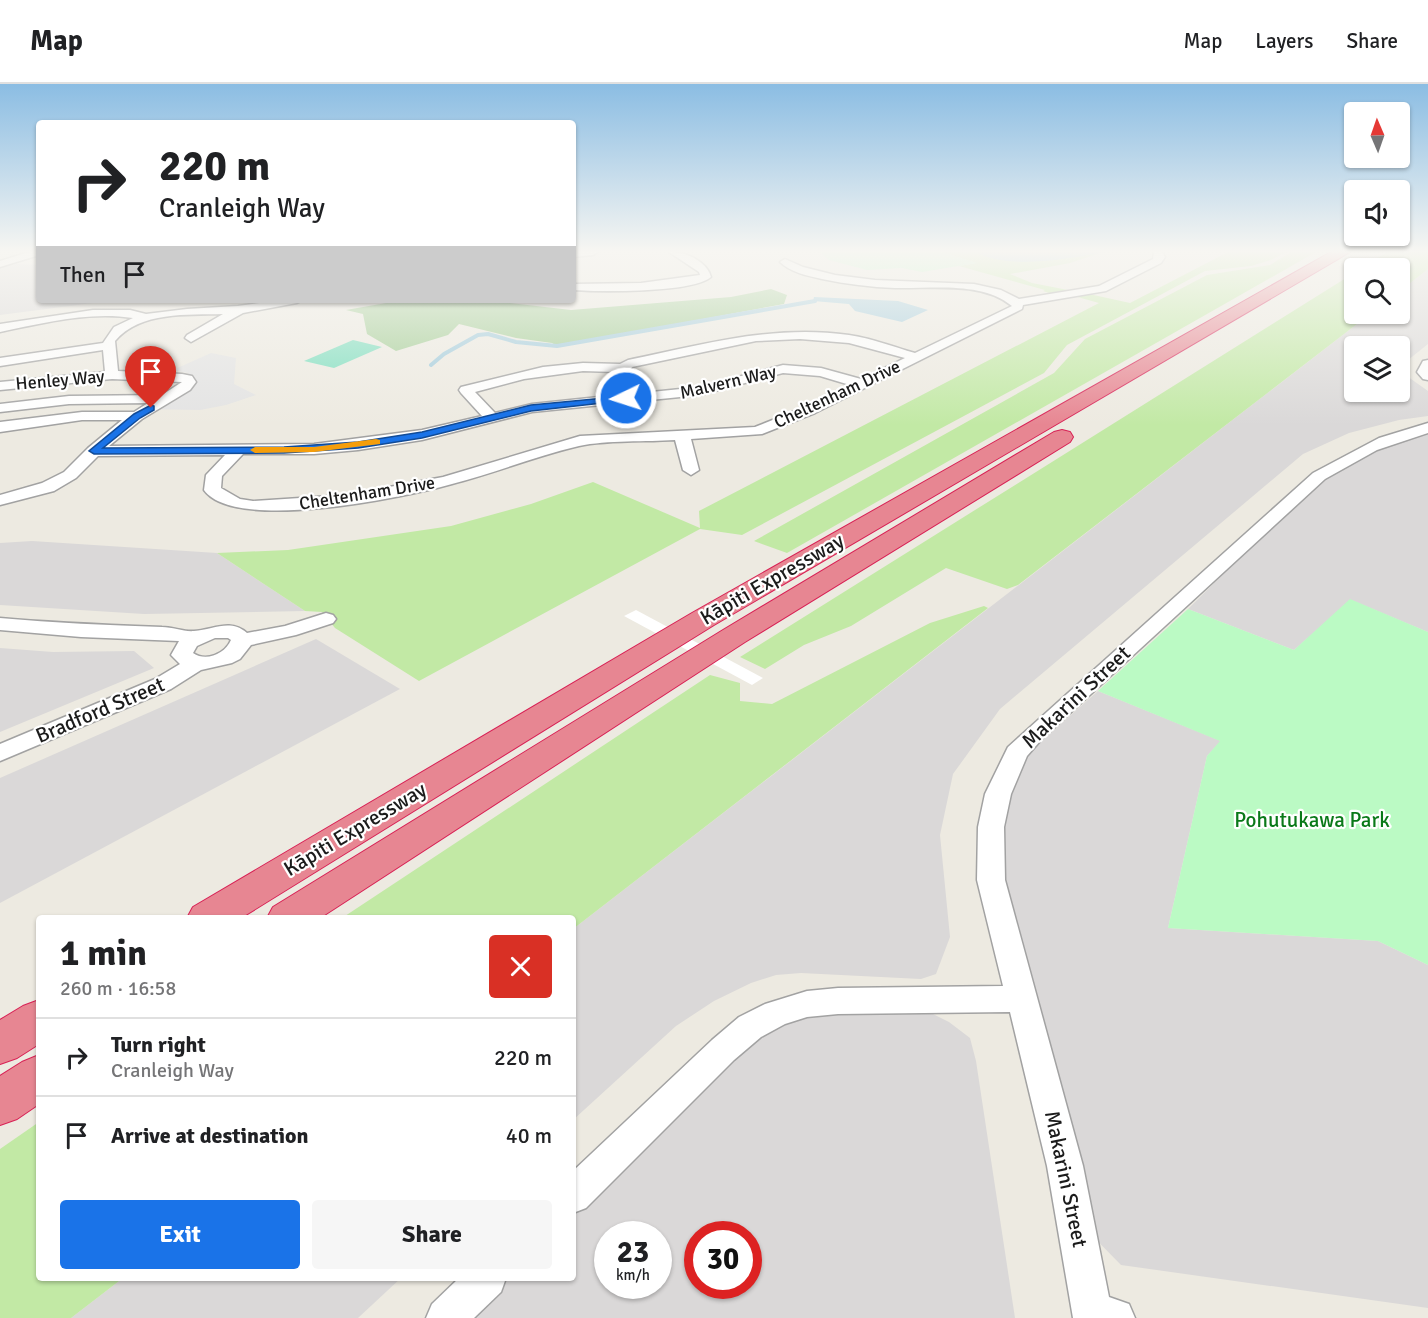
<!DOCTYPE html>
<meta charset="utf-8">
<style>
:root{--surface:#fff;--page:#f6f6f6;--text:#202124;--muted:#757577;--line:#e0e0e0;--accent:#1a73e8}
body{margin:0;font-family:Signika,sans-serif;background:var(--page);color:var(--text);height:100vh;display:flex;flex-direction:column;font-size:22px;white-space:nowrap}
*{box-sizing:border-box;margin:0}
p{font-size:20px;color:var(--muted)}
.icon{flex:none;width:33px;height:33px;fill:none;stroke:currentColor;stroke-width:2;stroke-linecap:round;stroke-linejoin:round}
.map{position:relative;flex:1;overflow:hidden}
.panel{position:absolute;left:36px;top:831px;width:540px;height:366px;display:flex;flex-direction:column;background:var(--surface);border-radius:6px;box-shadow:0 2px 4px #0004}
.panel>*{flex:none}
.hud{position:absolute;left:36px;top:36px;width:540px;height:183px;border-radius:6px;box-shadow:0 2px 4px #0004;background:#fff;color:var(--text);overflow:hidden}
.needle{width:39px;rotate:358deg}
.fabs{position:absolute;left:1344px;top:18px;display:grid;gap:12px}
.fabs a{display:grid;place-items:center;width:66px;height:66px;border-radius:6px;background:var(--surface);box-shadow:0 2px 4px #0004;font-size:30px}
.speed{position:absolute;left:594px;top:1137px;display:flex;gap:12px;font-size:30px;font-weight:700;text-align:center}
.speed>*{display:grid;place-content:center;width:78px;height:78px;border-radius:50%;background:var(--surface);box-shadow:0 2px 4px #0004;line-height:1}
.speed small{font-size:15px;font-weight:400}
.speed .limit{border:9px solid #d22;background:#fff;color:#111}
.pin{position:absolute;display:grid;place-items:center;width:51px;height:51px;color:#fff;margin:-62px -26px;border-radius:50% 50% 50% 0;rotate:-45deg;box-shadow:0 0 6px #0007}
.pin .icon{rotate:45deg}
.me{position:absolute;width:66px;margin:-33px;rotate:266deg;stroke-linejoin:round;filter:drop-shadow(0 0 4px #0008)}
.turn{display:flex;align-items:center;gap:21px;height:126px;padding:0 24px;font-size:27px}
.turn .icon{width:78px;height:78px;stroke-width:2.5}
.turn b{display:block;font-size:42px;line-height:51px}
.then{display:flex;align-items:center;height:57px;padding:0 24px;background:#0003;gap:12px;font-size:22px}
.round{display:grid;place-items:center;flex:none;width:63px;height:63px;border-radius:6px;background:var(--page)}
.headline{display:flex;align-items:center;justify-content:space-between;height:102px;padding:0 24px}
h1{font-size:36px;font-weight:800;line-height:45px}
.primary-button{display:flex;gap:12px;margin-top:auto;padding:12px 24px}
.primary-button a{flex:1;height:69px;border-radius:6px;background:var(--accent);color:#fff;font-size:24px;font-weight:800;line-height:69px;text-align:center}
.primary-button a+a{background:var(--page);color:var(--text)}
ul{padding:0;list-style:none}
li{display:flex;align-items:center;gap:18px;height:78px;padding:0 24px;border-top:2px solid var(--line)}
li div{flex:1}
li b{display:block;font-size:22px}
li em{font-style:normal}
header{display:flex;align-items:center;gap:36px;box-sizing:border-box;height:84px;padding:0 30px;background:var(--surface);border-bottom:2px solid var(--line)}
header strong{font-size:28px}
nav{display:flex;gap:33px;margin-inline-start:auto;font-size:21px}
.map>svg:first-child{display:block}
.residential{fill:#dad8d8;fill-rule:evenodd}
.grass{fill:#c2e9a5}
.forest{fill:#a2cd94}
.park{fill:#bbfac4}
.pitch{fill:#7cdebe}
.parking{fill:#e3e3e3}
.water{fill:#a0cbdc}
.pier{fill:#fff}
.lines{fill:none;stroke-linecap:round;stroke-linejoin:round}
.stream{stroke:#a0cbdc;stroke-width:4}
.minor-casing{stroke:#a2a2a2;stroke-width:3}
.highway-casing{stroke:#d82155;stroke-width:2}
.minor{fill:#fff;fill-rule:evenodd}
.highway{fill:#e78692;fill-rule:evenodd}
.route{fill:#1a73e8;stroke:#114b97;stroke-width:1.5}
.slow{fill:#f59e0b}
.labels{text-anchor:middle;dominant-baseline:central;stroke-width:4.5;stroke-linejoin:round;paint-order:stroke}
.far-street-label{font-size:18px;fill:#1b1b1b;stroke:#fff}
.street-label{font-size:21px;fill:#1b1b1b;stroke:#fff}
.park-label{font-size:21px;fill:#0a7919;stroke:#fff}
</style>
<header>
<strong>Map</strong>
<nav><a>Map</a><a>Layers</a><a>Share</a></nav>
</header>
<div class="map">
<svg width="1428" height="1234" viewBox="0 0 1428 1234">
<rect width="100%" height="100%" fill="#edeae1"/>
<g class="residential">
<polygon points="16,180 39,181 39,216 116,216 0,231 0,184"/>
<path d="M1428,185V260L1403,280L1404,290L1428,307V332L1399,336L1349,349L1303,370L1000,625L953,690L940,751L950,853L936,890L921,895L801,889L776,891L751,899L714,917L676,942L573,1036V845L1370,230H1400V207ZM1354,262H1400V308H1354Z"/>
<polygon points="1428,349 1428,548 1351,516 1294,566 1188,525 1321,393 1375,365"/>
<polygon points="32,457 217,469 305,527 144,530 0,521 0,459"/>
<polygon points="316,555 400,605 0,819 0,694"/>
<polygon points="0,564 53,568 134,567 154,584 0,648"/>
<polygon points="1098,607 1221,657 1207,672 1168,844 1378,857 1428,881 1428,1224 1121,1181 1071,1130 991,793 1018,678"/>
<path d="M782,928L931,929L949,938L970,954L976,977L1015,1234H440L482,1194H573V1108ZM608,1150H658V1202H608ZM698,1150H748V1202H698Z"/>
<polygon points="123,1194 401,1194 358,1234 71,1234"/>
</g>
<g class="grass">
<polygon points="942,168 984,168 979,169 1025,177 1103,168 1070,179 1010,190 1032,199 1073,207 1052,210 1043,207 1045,206 959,182 976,179"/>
<polygon points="1228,168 1286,168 1271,176 1251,182 1205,187 1067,261 1044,289 742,451 700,445 419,597 335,544 322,528 305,527 217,469 288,466 451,442 531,420 593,398 700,444 699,427 1099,219 1074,212 1089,210 1130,219"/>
<polygon points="1291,168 1316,168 787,469 754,457 1054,289 1085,255 1207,191 1270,181"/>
<polygon points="1387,168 1428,168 1428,185 1400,207 1400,184 1361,184"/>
<polygon points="1354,189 1354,230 1370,230 1018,501 1007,505 946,484 851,542 804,561 765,585 740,573"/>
<polygon points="984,522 988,524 573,845 573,834 342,834 710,591 740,599 740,617 772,620 930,539"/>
<polygon points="39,1038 39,1194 123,1194 71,1234 0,1234 0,1065"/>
</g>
<polygon class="forest" points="771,205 787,211 784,220 557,262 552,259 516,254 459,240 448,251 396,267 367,250 363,230 346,226 403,216 484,216 571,226 731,213"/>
<g class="park">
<polygon points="820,168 942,168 977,179 922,188 902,184 867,186 829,176"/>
<polygon points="1350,515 1428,548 1428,881 1378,857 1168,844 1207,672 1220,657 1098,607 1188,525 1294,566"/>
</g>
<polygon class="pitch" points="353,256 382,263 334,284 304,277"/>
<polygon class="parking" points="211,269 236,274 234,300 256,311 226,321 200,326 143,325 190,294 188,289 173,286"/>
<g class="water">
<path d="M984,168H1106C1071,174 1011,186 978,169Z"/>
<polygon points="814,213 898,217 928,226 902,238 855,227 849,220 813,217"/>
</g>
<polygon class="pier" points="636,526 763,594 752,601 624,532"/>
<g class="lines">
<polyline class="stream" points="431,281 444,270 478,251 488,250 516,258 557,262 815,217"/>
<g class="minor-casing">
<g id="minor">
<polygon points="29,168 39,168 39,171 0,183 0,177"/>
<polygon points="573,168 598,168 593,171 573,173"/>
<path d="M669,168C684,167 707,177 711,193C693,209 599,208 573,206V200L641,199L700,191L699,188Z"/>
<path d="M1154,168H1162L1165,173L1161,179L1106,207L1023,221L1022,225L815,329L762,350L691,355L699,386L691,391L683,386L675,356C647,358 607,356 579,362C536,372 495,389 452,400C406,413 235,449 204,406L206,391L225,371L98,372L76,394L54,407L0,421V411L42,399L64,388L88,364L122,336H82L0,348V338L82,328H134L148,319L69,320L0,328V320L69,312L162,311L182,298L112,295L0,306V298L105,288L103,266L0,282V274L103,259L114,243L133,234C90,227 42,239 0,248V240L93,226H130L146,230L187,225L238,222L280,216H303L297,219L243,229L191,258L185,254L187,251L223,230C188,231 140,227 115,257L118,287L182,290L192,292L196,298L190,306L142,335L109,362L314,360L422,346L482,332L461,309L459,306L461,303L543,283L583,279L620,280L628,276C701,261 773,240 849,251C871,254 894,263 915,269L1012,222C981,197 932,205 895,204C871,203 846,200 822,195C808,192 790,188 780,178L785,175L803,183L835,191L875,196L974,200L1001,206L1019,215L1099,202L1153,175ZM800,255L849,259L905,274L861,295L821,284L783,281L700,303L632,310L628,291L632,283L756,257ZM583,287L615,288L618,311L532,320L495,329L475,308L524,295ZM783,289L820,292L850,301L805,323L755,343L580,352L443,393L346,411L253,417L240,415L221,404L222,392L243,370H314L358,366L422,356L532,328L700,311Z"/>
<polygon points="1428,276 1428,296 1423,295 1417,288 1423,277"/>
<polygon points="1428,339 1428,349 1377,366 1325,395 1042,655 1027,672 1011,710 1004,743 1005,796 1083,1082 1109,1213 1129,1220 1135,1234 1073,1234 1047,1082 1010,928 838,930 807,933 785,940 761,953 734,976 586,1124 573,1129 573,1087 712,956 739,933 765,920 807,907 838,904 1003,902 977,796 978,743 985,710 1008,663 1313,389 1379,354"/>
<path d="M326,529L333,531L336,535L333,539L296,551L251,561L240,575L232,579L201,586L171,605L0,677V660L155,595L180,580L171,571L179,557L81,553L0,546V534C54,539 108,541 162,543C173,543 184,548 194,547C213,546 230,534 247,549L285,542ZM215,554H228L231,556C225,570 206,578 193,569L197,562Z"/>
<polygon points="459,1194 506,1194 501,1208 474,1234 426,1234 432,1220"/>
</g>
</g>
<g class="highway-casing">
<g id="highway">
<polygon points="1331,168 1350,168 714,541 241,834 187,834 193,823 692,529"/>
<polygon points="1062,346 1070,348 1073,353 1070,358 745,558 320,834 267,834 273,823 723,546 1054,348"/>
<polygon points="39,916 39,960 17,974 0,980 0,936 23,922"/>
<polygon points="39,971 39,1020 17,1035 0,1041 0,992 22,978"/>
</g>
</g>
<use href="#minor" class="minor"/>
<use href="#highway" class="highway"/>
</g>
<linearGradient id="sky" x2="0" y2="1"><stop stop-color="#8bbde3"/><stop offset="0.49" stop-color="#f7f6f2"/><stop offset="1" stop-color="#f7f6f2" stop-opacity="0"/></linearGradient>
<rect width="1428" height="341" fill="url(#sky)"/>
<polygon class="route" points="626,312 630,314 629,316 531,327 422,354 358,364 284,369 94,370 89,367 134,330 151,321 154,322 154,326 140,334 103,364 284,363 358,358 422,348 531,321"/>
<polygon class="slow" points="376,355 380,356 380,360 314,368 255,369 250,366 255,363 314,363"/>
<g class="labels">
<g class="far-street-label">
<text transform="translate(60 296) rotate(-5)">Henley Way</text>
<text transform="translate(728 298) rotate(-13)">Malvern Way</text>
<text transform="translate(837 310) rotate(-25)">Cheltenham Drive</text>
<text transform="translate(367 409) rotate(-9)">Cheltenham Drive</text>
</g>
<g class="street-label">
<text transform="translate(772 495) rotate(-30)">Kāpiti Expressway</text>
<text transform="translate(1076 613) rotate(-43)">Makarini Street</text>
<text transform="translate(100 626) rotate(-23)">Bradford Street</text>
<text transform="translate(355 745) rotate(-31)">Kāpiti Expressway</text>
<text transform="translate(1066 1095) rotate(78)">Makarini Street</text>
</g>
<g class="park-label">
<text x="1312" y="736">Pohutukawa Park</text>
</g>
</g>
</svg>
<div class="fabs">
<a><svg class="needle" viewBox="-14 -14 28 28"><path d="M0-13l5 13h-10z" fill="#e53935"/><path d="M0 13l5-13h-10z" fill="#757577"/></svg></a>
<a><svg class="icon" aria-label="sound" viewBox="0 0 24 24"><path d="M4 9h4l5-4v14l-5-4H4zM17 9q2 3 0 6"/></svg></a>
<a><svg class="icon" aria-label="search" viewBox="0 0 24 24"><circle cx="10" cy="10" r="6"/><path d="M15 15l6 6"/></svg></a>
<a><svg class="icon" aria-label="layers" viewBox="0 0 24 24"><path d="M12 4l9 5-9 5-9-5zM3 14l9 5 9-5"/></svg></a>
</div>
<div class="speed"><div>23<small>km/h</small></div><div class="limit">30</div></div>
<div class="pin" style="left:151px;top:324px;background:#d93025"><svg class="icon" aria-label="arrive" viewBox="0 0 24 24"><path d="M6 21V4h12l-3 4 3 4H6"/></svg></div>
<svg class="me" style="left:626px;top:314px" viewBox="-20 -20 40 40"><circle r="17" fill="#1a73e8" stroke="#fff" stroke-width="3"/><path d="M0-11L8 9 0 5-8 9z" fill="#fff"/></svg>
<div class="hud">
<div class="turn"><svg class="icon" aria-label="right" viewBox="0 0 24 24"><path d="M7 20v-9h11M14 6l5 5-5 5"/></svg><div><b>220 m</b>Cranleigh Way</div></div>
<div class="then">Then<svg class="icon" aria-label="arrive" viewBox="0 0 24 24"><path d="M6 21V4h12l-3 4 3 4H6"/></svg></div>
</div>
<section class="panel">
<div class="headline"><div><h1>1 min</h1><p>260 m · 16:58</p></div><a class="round" style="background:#d93025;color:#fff"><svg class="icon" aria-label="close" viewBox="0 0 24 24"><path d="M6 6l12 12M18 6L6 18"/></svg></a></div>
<ul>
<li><svg class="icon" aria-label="right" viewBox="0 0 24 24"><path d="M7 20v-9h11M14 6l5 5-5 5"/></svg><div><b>Turn right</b><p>Cranleigh Way</p></div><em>220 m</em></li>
<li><svg class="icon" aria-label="arrive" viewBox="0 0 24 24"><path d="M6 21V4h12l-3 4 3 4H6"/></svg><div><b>Arrive at destination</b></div><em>40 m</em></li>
</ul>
<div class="primary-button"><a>Exit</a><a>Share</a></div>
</section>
</div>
